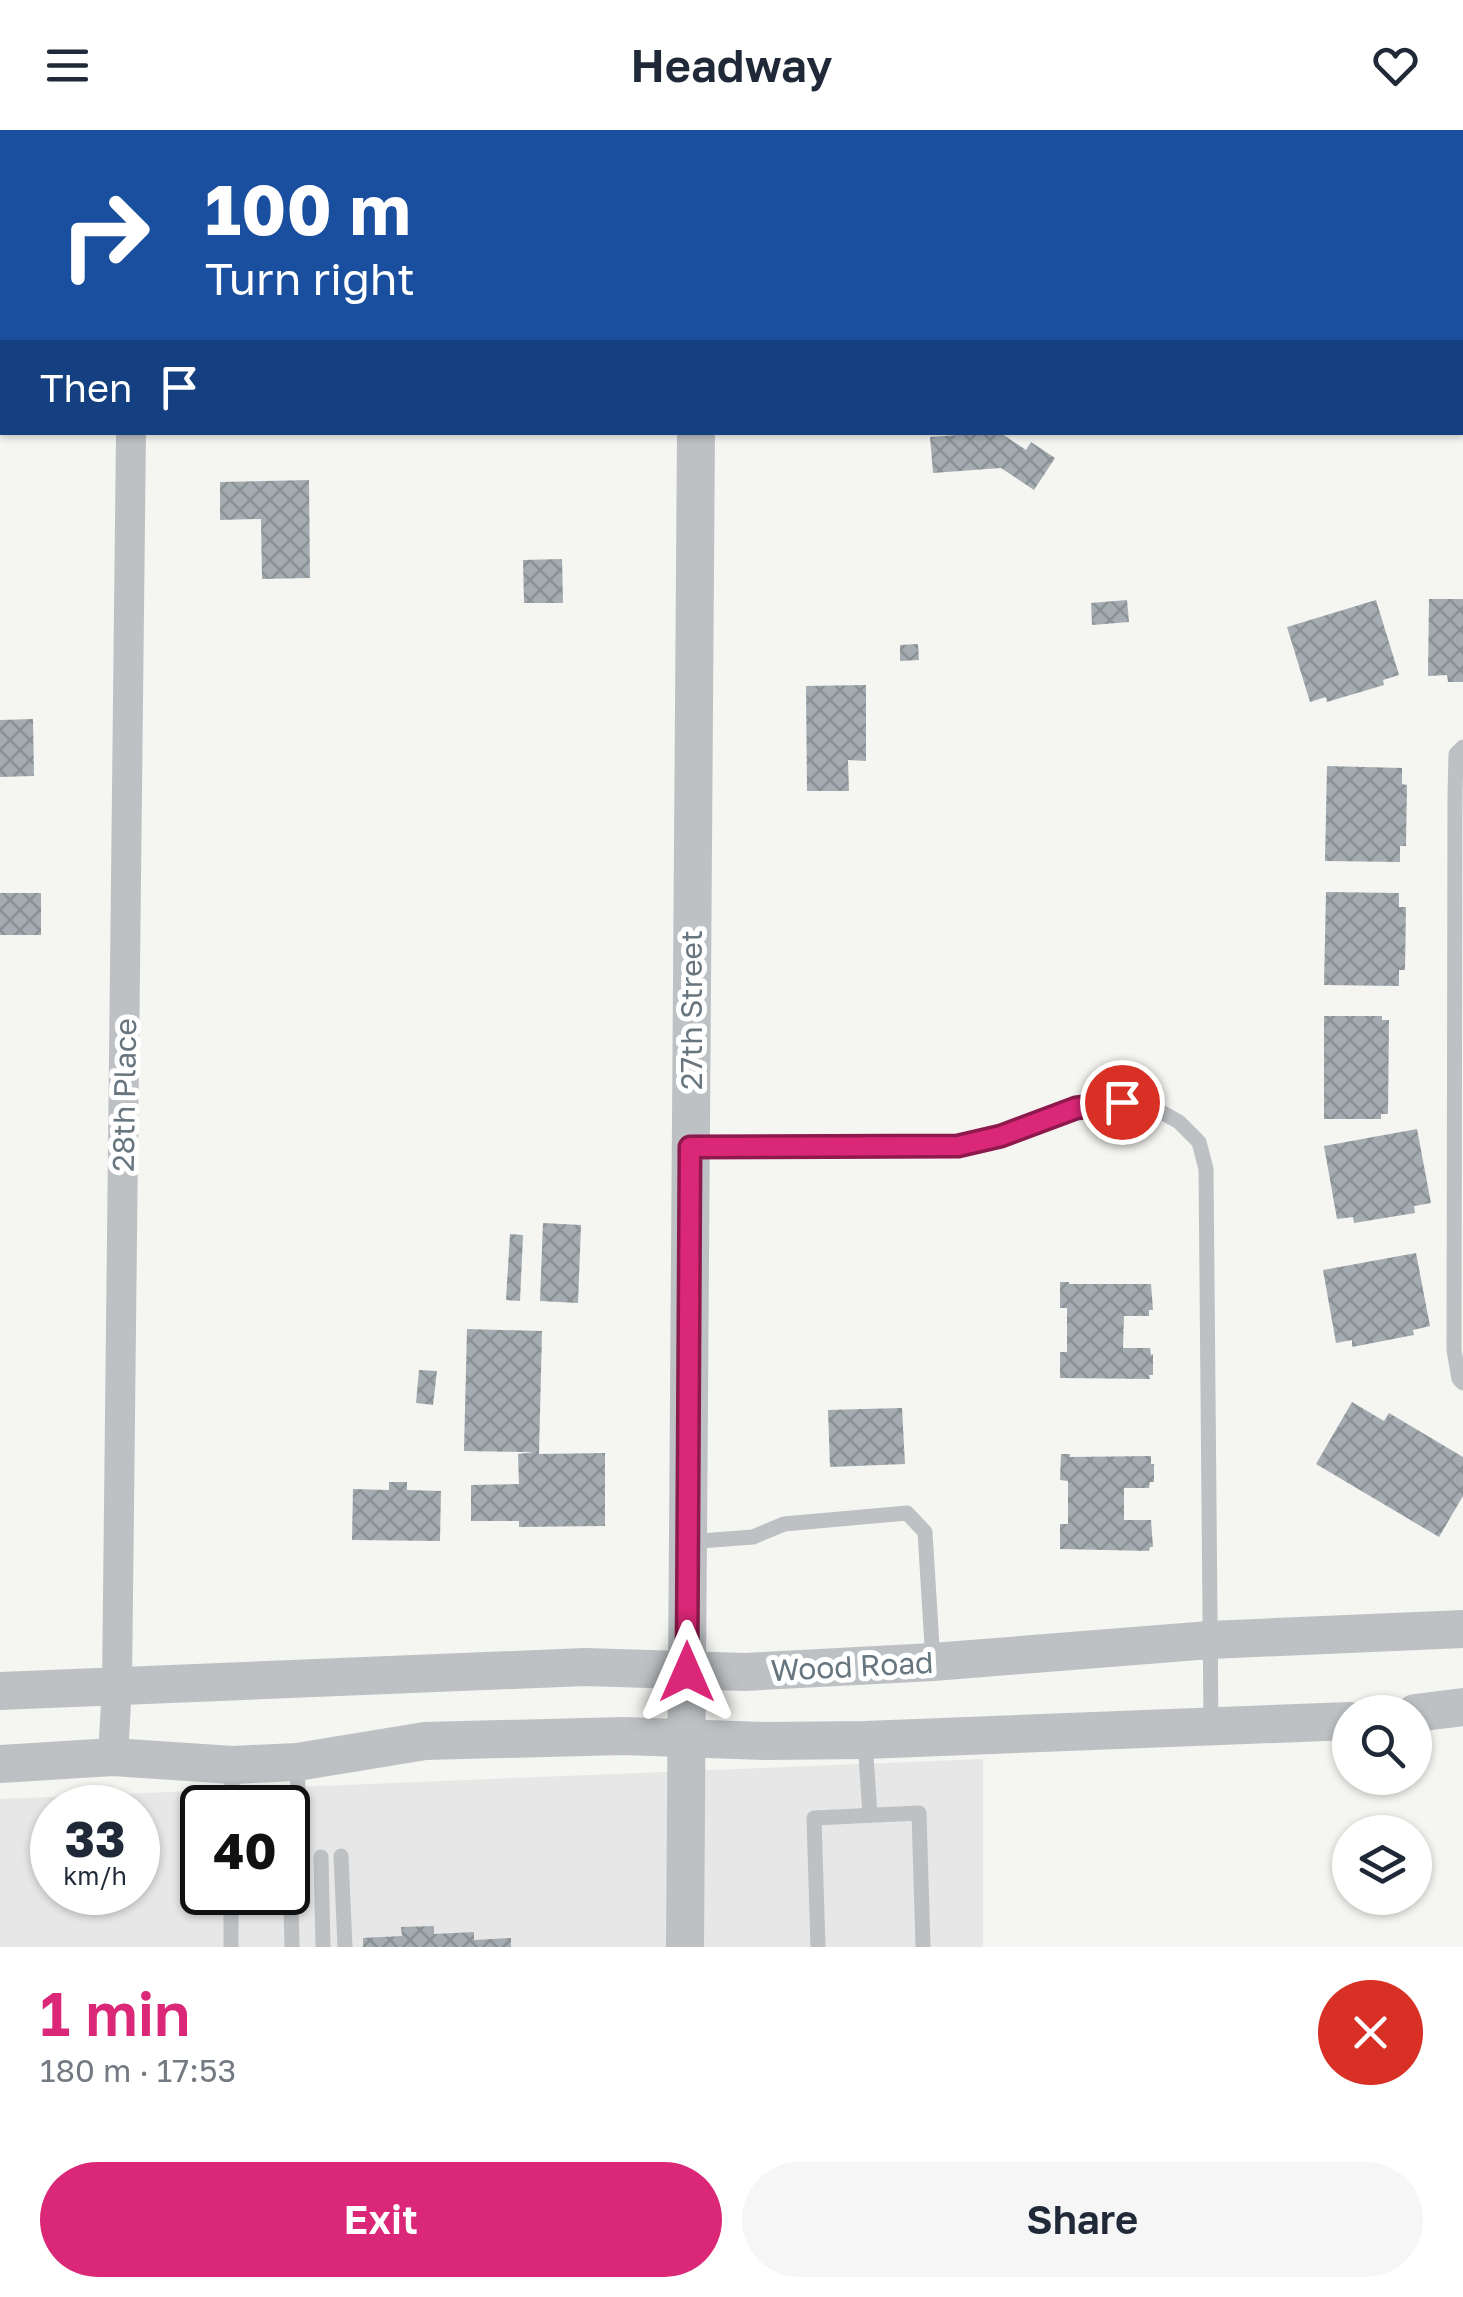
<!DOCTYPE html>
<meta charset="utf-8">
<style>
:root{--surface:#fff;--page:#f6f6f7;--text:#1f2937;--muted:#747a83;--accent:#db2777}
body{margin:0;font-family:"Golos Text",sans-serif;background:var(--page);color:var(--text);height:100vh;display:flex;flex-direction:column;font-size:38px;white-space:nowrap}
*{box-sizing:border-box;margin:0}
p{font-size:32px;color:var(--muted)}
.icon{flex:none;width:55px;height:55px;fill:none;stroke:currentColor;stroke-width:2;stroke-linecap:round;stroke-linejoin:round}
.map{position:relative;height:1817px;overflow:hidden}
.panel{display:flex;flex-direction:column;background:var(--surface);flex:1}
.panel>*{flex:none}
.guide{position:absolute;left:0px;top:0px;width:1465px;height:305px;box-shadow:0 2px 8px #0004;background:#1a4fa0;color:#fff;overflow:hidden}
.controls{position:absolute;left:1332px;top:1565px;display:grid;gap:20px}
.controls a{display:grid;place-items:center;width:100px;height:100px;border-radius:50%;background:var(--surface);box-shadow:0 2px 8px #0004;font-size:50px}
.speed{position:absolute;left:30px;top:1655px;display:flex;gap:20px;font-size:50px;font-weight:700;text-align:center}
.speed>*{display:grid;place-content:center;width:130px;height:130px;border-radius:50%;background:var(--surface);box-shadow:0 2px 8px #0004;line-height:1}
.speed small{font-size:25px;font-weight:400}
.speed .limit{border:5px solid #111;border-radius:15px;background:#fff;color:#111}
.pin{position:absolute;display:grid;place-items:center;width:85px;height:85px;color:#fff;margin:-42px;border:5px solid #fff;border-radius:50%;box-shadow:0 2px 10px #0007}
.me{position:absolute;width:110px;margin:-55px;rotate:0deg;stroke-linejoin:round;filter:drop-shadow(0 0 8px #0008)}
.turn{display:flex;align-items:center;gap:35px;height:210px;padding:0 40px;font-size:45px}
.turn .icon{width:130px;height:130px;stroke-width:2.5}
.turn b{display:block;font-size:70px;line-height:85px}
.then{display:flex;align-items:center;height:95px;padding:0 40px;background:#0003;gap:20px;font-size:38px}
.round{display:grid;place-items:center;flex:none;width:105px;height:105px;border-radius:52px;background:var(--page)}
.head{display:flex;align-items:center;justify-content:space-between;height:170px;padding:0 40px}
h1{font-size:60px;font-weight:600;line-height:75px;color:var(--accent)}
.button{display:flex;gap:20px;margin-top:auto;padding:20px 40px}
.button a{flex:1;height:115px;border-radius:60px;background:var(--accent);color:#fff;font-size:40px;font-weight:600;line-height:115px;text-align:center}
.button a+a{background:var(--page);color:var(--text)}
header{display:flex;justify-content:space-between;align-items:center;height:130px;padding:0 40px;background:var(--surface);font-size:45px;font-weight:600}
.map>svg:first-child{display:block}
.built{fill:#e6e7e6;fill-rule:evenodd}
.building{fill:url(#building-cross-hatch)}
.lines{fill:none;stroke-linecap:round;stroke-linejoin:round}
.service{stroke:#bdc1c4;stroke-width:15}
.minor{stroke:#bdc1c4;stroke-width:30}
.tertiary{stroke:#bdc1c4;stroke-width:38}
.route-casing{stroke:#8e194d;stroke-width:25}
.route{stroke:#db2777;stroke-width:18}
.labels{text-anchor:middle;dominant-baseline:central;stroke-width:10;stroke-linejoin:round;paint-order:stroke}
.street-label{font-size:30px;fill:#687680;stroke:#fff}
</style>
<header><svg class="icon" aria-label="menu" viewBox="0 0 24 24"><path d="M4 6h16M4 12h16M4 18h16"/></svg>Headway<svg class="icon" aria-label="heart" viewBox="0 0 24 24"><path d="M12 20l-8-8c-3-5 5-10 8-4 3-6 11-1 8 4z"/></svg></header>
<div class="map">
<svg width="1463" height="1817" viewBox="0 0 1463 1817">
<defs>
<pattern id="building-cross-hatch" width="8" height="8" patternUnits="userSpaceOnUse" patternTransform="scale(2.5)"><rect width="8" height="8" fill="#a5acb1"/><path d="M0 0l8 8M0 8l8-8" fill="none" stroke="#8a9195"/></pattern>
</defs>
<rect width="100%" height="100%" fill="#f5f5f2"/>
<path class="built" d="M983,1629V1817H0V1669ZM52,1678H138V1762H52ZM202,1678H288V1762H202Z"/>
<g class="building">
<polygon points="999,302 1026,320 1031,312 1055,328 1034,360 1001,338 933,343 930,307"/>
<polygon points="309,350 310,448 262,449 261,389 220,390 220,352"/>
<polygon points="562,429 563,473 524,473 523,430"/>
<polygon points="1429,469 1463,469 1463,552 1448,552 1447,545 1428,546"/>
<polygon points="1127,470 1129,492 1092,495 1091,473"/>
<polygon points="1376,470 1399,545 1383,550 1384,555 1327,572 1326,567 1310,572 1287,497"/>
<polygon points="918,514 919,530 900,531 900,515"/>
<polygon points="866,555 866,631 848,630 849,661 807,661 806,556"/>
<polygon points="33,589 34,646 0,647 0,590"/>
<polygon points="1327,636 1402,638 1402,654 1407,655 1406,716 1400,716 1400,732 1325,731"/>
<polygon points="1326,762 1399,763 1399,777 1406,777 1405,840 1399,840 1399,856 1324,855"/>
<rect x="0" y="763" width="41" height="42"/>
<polygon points="1324,886 1382,886 1382,890 1389,890 1388,984 1381,984 1381,989 1324,989"/>
<polygon points="1417,999 1431,1073 1414,1076 1415,1083 1354,1093 1353,1087 1337,1089 1324,1016"/>
<polygon points="543,1093 581,1095 578,1173 540,1171"/>
<polygon points="510,1104 523,1105 520,1171 506,1170"/>
<polygon points="1416,1123 1430,1196 1413,1200 1414,1205 1352,1217 1352,1210 1336,1213 1323,1140"/>
<polygon points="1060,1152 1069,1152 1069,1154 1151,1154 1153,1180 1149,1180 1149,1186 1124,1186 1123,1218 1150,1218 1151,1225 1153,1224 1153,1245 1149,1245 1150,1249 1060,1248 1060,1222 1067,1222 1067,1178 1060,1178"/>
<polygon points="467,1199 542,1201 539,1324 605,1323 605,1396 519,1397 519,1391 471,1391 471,1355 519,1354 518,1324 534,1322 464,1321"/>
<polygon points="419,1240 437,1241 433,1275 416,1273"/>
<polygon points="1352,1272 1384,1291 1389,1283 1463,1327 1463,1366 1439,1407 1316,1334"/>
<polygon points="902,1278 905,1334 830,1337 828,1280"/>
<polygon points="1061,1324 1070,1324 1070,1327 1151,1326 1151,1334 1154,1334 1154,1352 1150,1352 1149,1358 1124,1358 1124,1390 1151,1390 1153,1417 1150,1417 1149,1421 1060,1419 1060,1394 1068,1394 1068,1351 1060,1350"/>
<polygon points="389,1352 407,1352 407,1360 441,1361 440,1411 352,1410 353,1359 389,1360"/>
<polygon points="434,1796 434,1804 474,1802 474,1810 511,1808 511,1817 363,1817 363,1808 402,1806 401,1797"/>
</g>
<g class="lines">
<g class="service">
<polyline points="1463,617 1456,624 1455,664 1454,1220 1459,1249 1463,1253"/>
<polyline points="692,1017 958,1016 1001,1006 1076,978 1122,973 1154,978 1179,992 1199,1012 1206,1039 1211,1596"/>
<polyline points="687,1412 753,1407 784,1394 907,1383 925,1402 933,1532"/>
<polyline points="865,1610 870,1685"/>
<polyline points="232,1678 232,1637"/>
<polyline points="341,1726 345,1817"/>
<polyline points="321,1727 323,1817"/>
<polyline points="231,1817 231,1762"/>
<polyline points="292,1817 291,1777 300,1726 297,1632"/>
<polyline points="818,1817 814,1688 919,1683 923,1817"/>
</g>
<g class="minor">
<polyline points="132,2 132,0"/>
<polyline points="113,1627 117,1555 131,302"/>
</g>
<g class="tertiary">
<polyline points="698,2 698,0"/>
<polyline points="0,1561 585,1537 745,1542 933,1532 1210,1510 1463,1499"/>
<polyline points="1415,1583 1463,1577"/>
<polyline points="0,1634 113,1627 232,1635 297,1632 425,1611 624,1606 765,1611 865,1610 1350,1591"/>
<polyline points="685,1817 696,302"/>
</g>
</g>
<g class="lines">
<g class="route-casing">
<polyline id="route" points="687,1542 690,1017 958,1016 1001,1006 1076,978 1122,972"/>
</g>
<use href="#route" class="route"/>
</g>
<g class="labels">
<g class="street-label">
<text transform="translate(691 880) rotate(-90)">27th Street</text>
<text transform="translate(124 965) rotate(-89)">28th Place</text>
<text transform="translate(852 1536) rotate(-3)">Wood Road</text>
</g>
</g>
</svg>
<div class="controls">
<a><svg class="icon" aria-label="search" viewBox="0 0 24 24"><circle cx="10" cy="10" r="6"/><path d="M15 15l6 6"/></svg></a>
<a><svg class="icon" aria-label="layers" viewBox="0 0 24 24"><path d="M12 4l9 5-9 5-9-5zM3 14l9 5 9-5"/></svg></a>
</div>
<div class="speed"><div>33<small>km/h</small></div><div class="limit">40</div></div>
<div class="pin" style="left:1122px;top:972px;background:#d93025"><svg class="icon" aria-label="arrive" viewBox="0 0 24 24"><path d="M6 21V4h12l-3 4 3 4H6"/></svg></div>
<svg class="me" style="left:687px;top:1542px" viewBox="-20 -20 40 40"><path d="M0-17L14 15 0 8-14 15z" fill="#db2777" stroke="#fff" stroke-width="4"/></svg>
<div class="guide">
<div class="turn"><svg class="icon" aria-label="right" viewBox="0 0 24 24"><path d="M7 20v-9h11M14 6l5 5-5 5"/></svg><div><b>100 m</b>Turn right</div></div>
<div class="then">Then<svg class="icon" aria-label="arrive" viewBox="0 0 24 24"><path d="M6 21V4h12l-3 4 3 4H6"/></svg></div>
</div>
</div>
<section class="panel">
<div class="head"><div><h1>1 min</h1><p>180 m · 17:53</p></div><a class="round" style="background:#d93025;color:#fff"><svg class="icon" aria-label="close" viewBox="0 0 24 24"><path d="M6 6l12 12M18 6L6 18"/></svg></a></div>
<div class="button"><a>Exit</a><a>Share</a></div>
</section>
